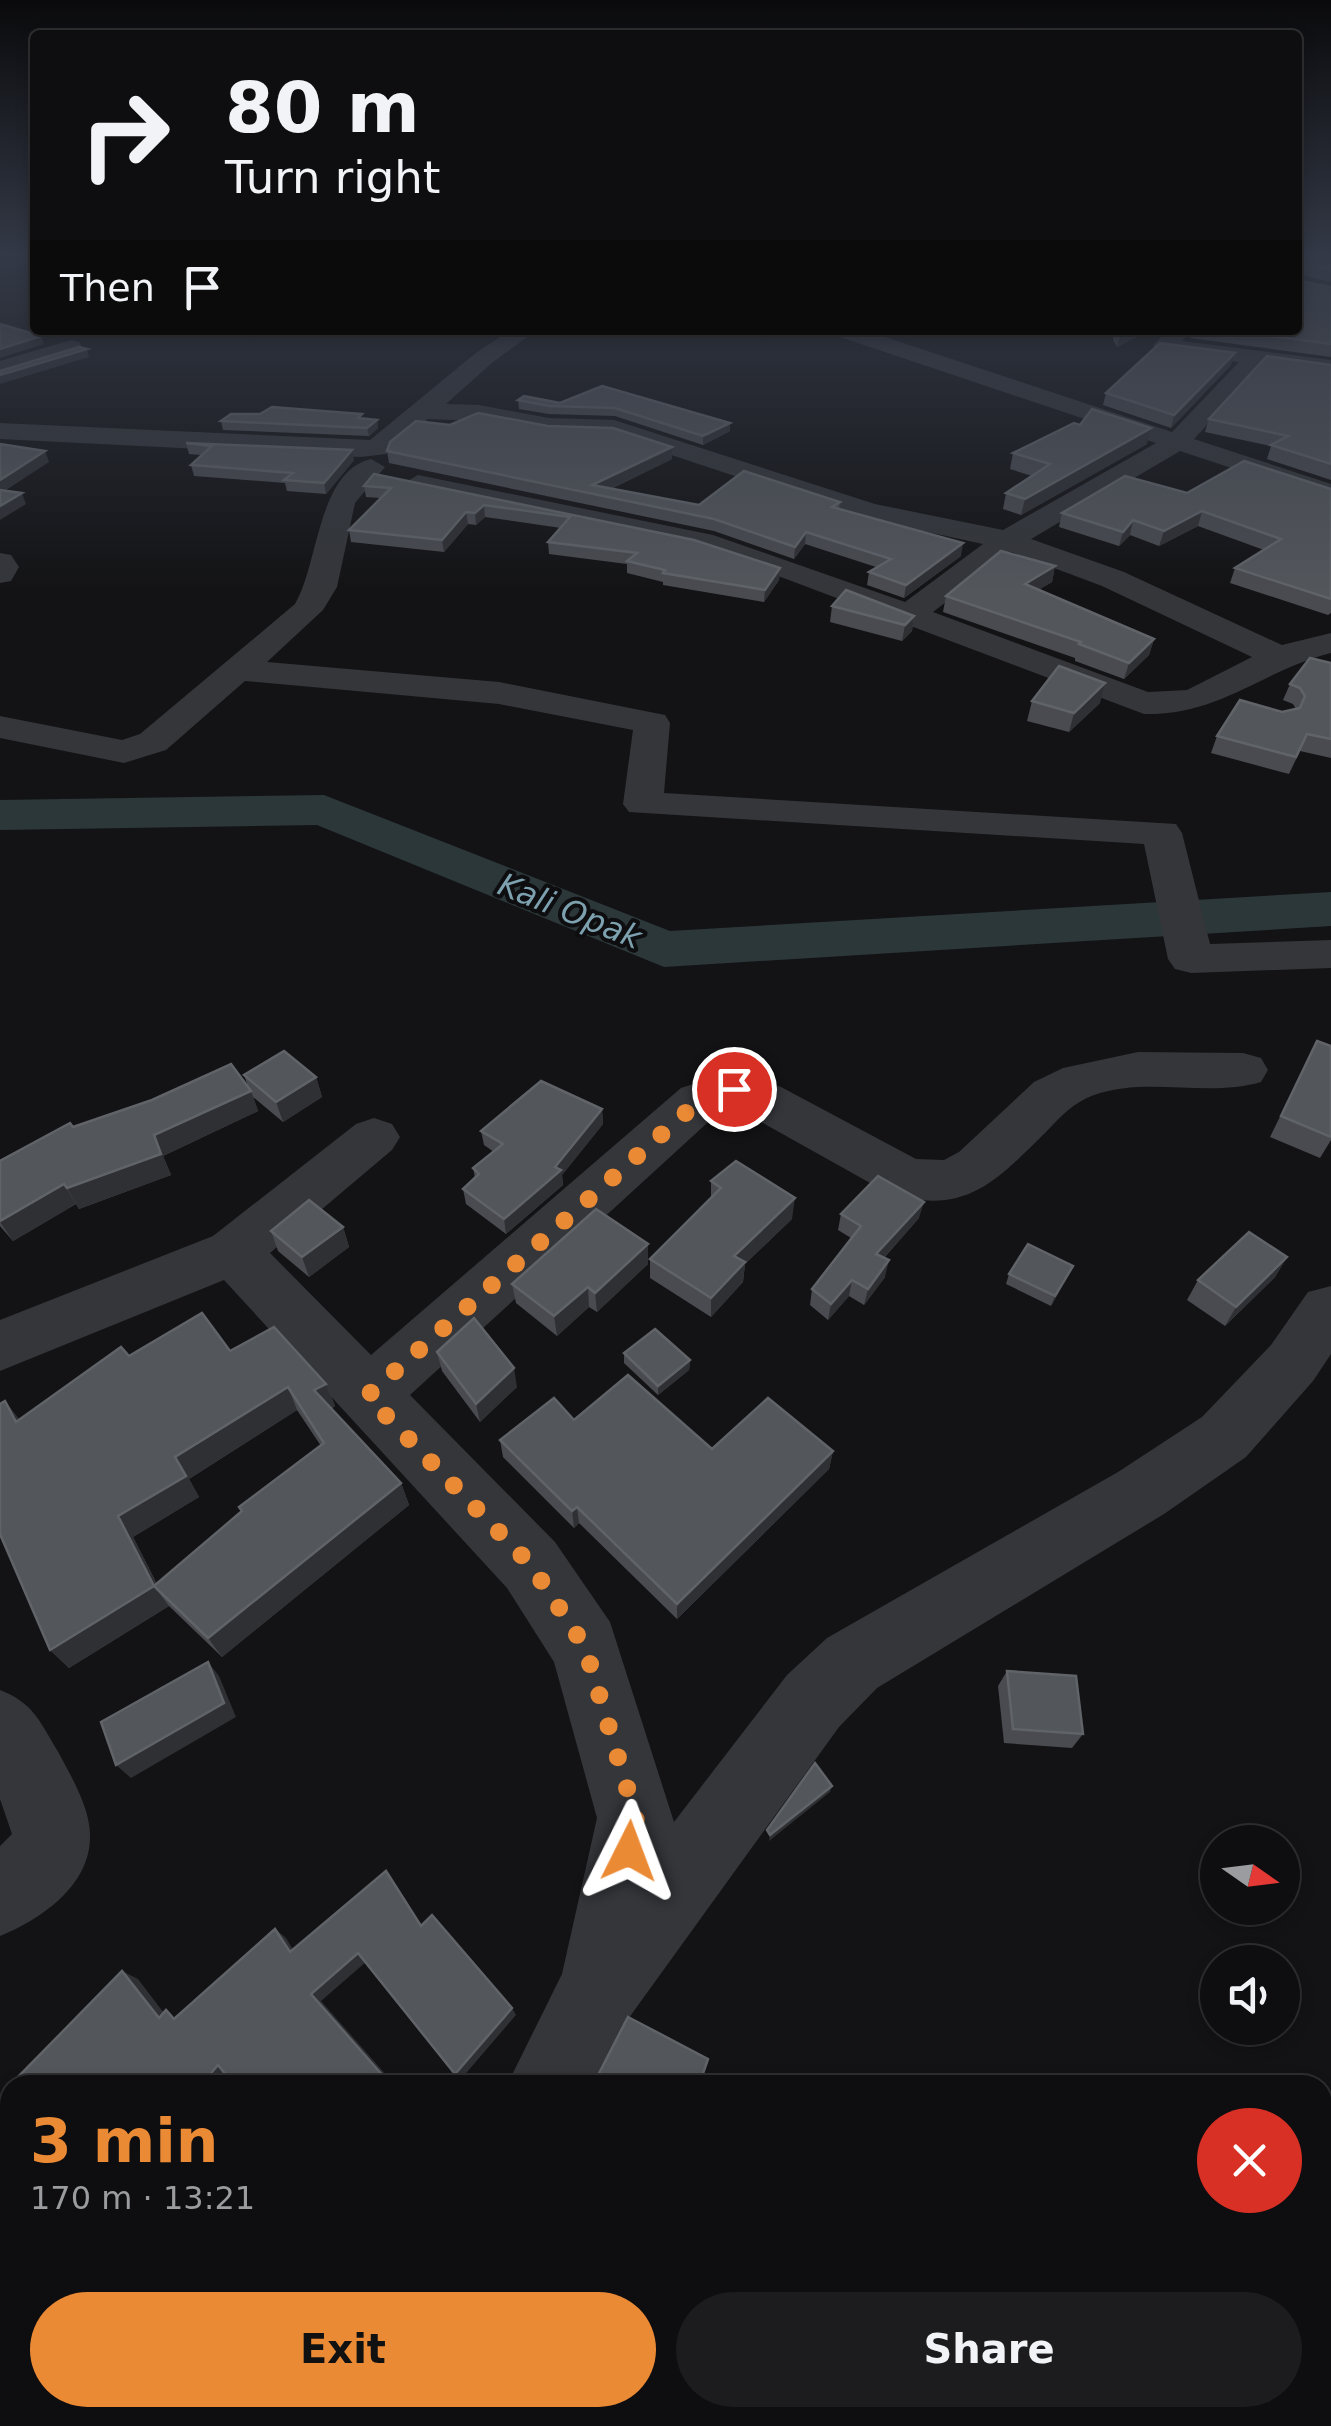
<!DOCTYPE html>
<meta charset="utf-8">
<style>
:root{--surface:#0e0e10;--page:#1c1c1e;--text:#f1f3f6;--muted:#9b9c9f;--line:#2e2e30;--accent:#eb8a35}
body{margin:0;font-family:"DejaVu Sans",sans-serif;background:var(--page);color:var(--text);height:100vh;display:flex;flex-direction:column;font-size:38px;white-space:nowrap}
*{box-sizing:border-box;margin:0}
p{font-size:32px;color:var(--muted)}
.icon{flex:none;width:55px;height:55px;fill:none;stroke:currentColor;stroke-width:2;stroke-linecap:round;stroke-linejoin:round}
.map{position:relative;flex:1;overflow:hidden}
.sheet{position:absolute;left:0px;top:2075px;width:1332px;height:352px;display:flex;flex-direction:column;background:var(--surface);border-radius:30px 30px 0 0;box-shadow:0 5px 15px #0003,0 0 0 2px var(--line)}
.sheet>*{flex:none}
.guide{position:absolute;left:30px;top:30px;width:1272px;height:305px;border-radius:10px;box-shadow:0 5px 15px #0003,0 0 0 2px var(--line);background:#0e0e10;color:var(--text);overflow:hidden}
.needle{width:65px;rotate:104deg}
.fabs{position:absolute;left:1200px;top:1825px;display:grid;gap:20px}
.fabs a{display:grid;place-items:center;width:100px;height:100px;border-radius:50%;background:var(--surface);box-shadow:0 5px 15px #0003,0 0 0 2px var(--line);font-size:50px}
.pin{position:absolute;display:grid;place-items:center;width:85px;height:85px;color:#fff;margin:-42px;border:5px solid #fff;border-radius:50%;box-shadow:0 2px 10px #0007}
.me{position:absolute;width:110px;margin:-55px;rotate:3deg;stroke-linejoin:round;filter:drop-shadow(0 0 8px #0008)}
.turn{display:flex;align-items:center;gap:35px;height:210px;padding:0 30px;font-size:45px}
.turn .icon{width:130px;height:130px;stroke-width:2.5}
.turn b{display:block;font-size:70px;line-height:85px}
.then{display:flex;align-items:center;height:95px;padding:0 30px;background:#0003;gap:20px;font-size:38px}
.round{display:grid;place-items:center;flex:none;width:105px;height:105px;border-radius:52px;background:var(--page)}
.summary{display:flex;align-items:center;justify-content:space-between;height:170px;padding:0 30px}
h1{font-size:60px;font-weight:700;line-height:75px;color:var(--accent)}
.cta{display:flex;gap:20px;margin-top:auto;padding:20px 30px}
.cta a{flex:1;height:115px;border-radius:60px;background:var(--accent);color:#111;font-size:40px;font-weight:700;line-height:115px;text-align:center}
.cta a+a{background:var(--page);color:var(--text)}
.map>svg:first-child{display:block}
.lines{fill:none;stroke-linecap:round;stroke-linejoin:round}
.river{fill:#2c373a;fill-rule:evenodd}
.minor{fill:#34363a;fill-rule:evenodd}
.wall{fill:#494b50;fill-rule:evenodd}
.shaded-wall{fill:#2f3034}
.building{fill:#53565b;stroke:#606469;stroke-width:2.5;fill-rule:evenodd}
.route{stroke:#eb8a35;stroke-width:18;stroke-dasharray:0 32.4}
.labels{text-anchor:middle;dominant-baseline:central;stroke-width:8;stroke-linejoin:round;paint-order:stroke}
.far-water-label{font-size:32px;font-style:italic;fill:#7da1af;stroke:#0e0e10}
</style>
<div class="map">
<svg width="1331" height="2426" viewBox="0 0 1331 2426">
<rect width="100%" height="100%" fill="#131315"/>
<g class="lines">
<polygon class="river" points="324,795 670,931 1331,892 1331,926 664,967 317,825 0,830 0,800"/>
<g class="minor">
<path d="M511,330H537L493,362L446,404L479,405L549,418L614,420L875,504L1003,530L1156,443L834,335L831,330H864L1172,432L1239,362L1156,350L1153,345L1168,330H1192L1182,341L1331,360V374L1262,365L1194,439L1331,484V501L1180,451L1031,539L1124,572L1282,645L1331,633V653C1261,671 1221,715 1144,714L765,571L696,549L418,491L404,483L418,475L713,535L905,602L983,544L858,517L614,436L549,434L479,421L428,419L386,454L361,457L0,439V423L370,440L477,352ZM1011,552L1102,586L1252,657L1187,690L1148,692L933,612Z"/>
<polygon points="71,340 79,342 82,347 79,352 0,376 0,361"/>
<path d="M371,459L385,467L355,503L337,587L323,610L267,662L499,682L665,715L670,723L664,793L1176,824L1182,833L1210,944L1331,940V968L1191,973L1175,969L1168,959L1144,844L629,812L623,804L633,730L499,704L245,681L166,750L124,763L0,738V716L122,740L140,734L295,604C319,564 317,472 371,459Z"/>
<polygon points="0,553 11,555 19,567 11,581 0,583"/>
<path d="M1138,1052L1243,1053L1261,1058L1268,1070L1261,1082C1207,1098 1148,1076 1094,1095C1074,1102 1060,1117 1046,1132C995,1182 965,1217 888,1193L745,1113L733,1108L717,1114L410,1395L555,1542L610,1622L674,1822L787,1675L827,1638L1118,1472L1202,1417L1271,1345L1308,1292L1331,1286V1354L1313,1381L1246,1457L1164,1514L877,1688L839,1727L631,2015L597,2085H507L562,1974L597,1818L554,1662L507,1588L224,1280L0,1371V1320L213,1236L356,1124L374,1118L392,1124L400,1137L392,1150L270,1253L371,1355L681,1088L734,1071L781,1087L916,1159L944,1160L959,1152L1034,1082L1063,1068Z"/>
<path d="M0,1690C33,1703 39,1720 57,1750C70,1774 91,1809 90,1837C90,1886 40,1920 0,1936V1846L12,1834L0,1799Z"/>
<polygon points="282,2418 384,2418 381,2426 279,2426"/>
<rect x="392" y="2418" width="100" height="8"/>
</g>
</g>
<g class="wall">
<polygon points="1298,252 1331,252 1331,282 1298,274 1299,281 1331,287 1331,357 1190,338 1192,330 1298,330"/>
<polygon points="1115,330 1150,330 1117,347 1113,340"/>
<polygon points="1231,365 1171,428 1103,405 1106,393"/>
<polygon points="1331,365 1331,480 1267,459 1271,446 1205,432 1209,419"/>
<polygon points="602,386 730,423 730,431 703,445 615,416 549,414 519,409 518,400 560,403"/>
<polygon points="363,418 377,420 378,428 369,436 223,430 221,421"/>
<polygon points="186,443 354,460 326,494 287,491 285,483 194,476 191,465 201,455 189,454"/>
<polygon points="1147,444 1021,515 1003,509 1006,493 1032,476 1010,469 1013,453"/>
<polygon points="672,447 672,459 611,489 699,505 840,502 839,509 961,556 904,598 867,585 869,572 876,567 805,544 794,559 714,531 389,463 387,451"/>
<polygon points="374,474 694,540 780,568 779,580 764,602 663,585 663,582 627,573 627,564 549,554 548,542 561,528 485,517 476,525 468,524 444,552 351,542 349,530 380,498 366,497 364,486"/>
<polygon points="1331,489 1331,613 1328,615 1230,583 1235,568 1264,550 1198,526 1159,546 1130,535 1119,546 1059,527 1062,513 1187,493"/>
<polygon points="1055,566 1052,582 1038,590 1154,639 1149,655 1124,679 1075,661 1075,658 943,612 946,596"/>
<polygon points="832,606 914,616 912,631 902,641 830,622"/>
<polygon points="1331,663 1331,758 1300,751 1289,774 1211,753 1217,736 1296,709 1293,704 1283,700 1290,684"/>
<polygon points="1032,701 1100,703 1069,732 1027,721"/>
<polygon points="1317,1041 1331,1046 1331,1140 1320,1158 1270,1137"/>
<polygon points="244,1075 316,1077 322,1097 283,1122 253,1097 258,1111 163,1156 171,1175 79,1209 76,1204 13,1241 0,1226 0,1161 73,1127 248,1087"/>
<polygon points="602,1109 603,1124 562,1175 563,1185 506,1234 466,1204 463,1189 475,1178 473,1168 494,1152 484,1145 481,1131"/>
<polygon points="711,1181 792,1219 745,1264 743,1282 711,1317 650,1278 650,1259 711,1198"/>
<polygon points="841,1214 919,1218 884,1258 885,1277 864,1305 849,1296 828,1320 810,1305 812,1289 851,1238 838,1230"/>
<polygon points="343,1227 349,1247 309,1277 278,1251 271,1231"/>
<polygon points="648,1244 648,1264 597,1312 589,1307 557,1336 516,1303 512,1284"/>
<polygon points="1287,1257 1275,1277 1225,1326 1187,1300 1198,1280"/>
<polygon points="1073,1266 1051,1306 1006,1284 1009,1274"/>
<path d="M230,1351L326,1384L335,1406L331,1409L401,1483L409,1505L222,1657L169,1606L69,1668L50,1650L20,1420L129,1356ZM297,1410L321,1446L239,1507L241,1512L157,1584L133,1537L199,1497L189,1479Z"/>
<polygon points="437,1352 517,1387 480,1422 442,1371"/>
<polygon points="624,1353 690,1360 689,1370 658,1395 624,1363"/>
<polygon points="574,1420 712,1449 833,1451 829,1469 677,1619 579,1523 574,1528 503,1457 500,1440"/>
<polygon points="1007,1671 1083,1734 1072,1748 1004,1743 998,1686"/>
</g>
<g class="shaded-wall">
<polygon points="1129,330 1150,330 1117,347 1120,334"/>
<polygon points="41,336 44,344 0,358 0,349"/>
<polygon points="87,349 89,357 0,384 0,375"/>
<polygon points="1235,353 1231,365 1171,428 1174,415"/>
<polygon points="377,420 378,428 369,436 367,428"/>
<polygon points="730,423 730,431 703,445 703,436"/>
<polygon points="1151,428 1147,444 1021,515 1025,499"/>
<polygon points="672,447 672,459 598,495 592,485"/>
<polygon points="352,450 354,460 326,494 324,483"/>
<polygon points="45,451 49,462 0,494 0,480"/>
<polygon points="22,493 26,504 0,520 0,506"/>
<polygon points="484,505 485,517 476,525 475,513"/>
<polygon points="1202,511 1198,526 1159,546 1164,531"/>
<polygon points="466,512 468,524 444,552 442,540"/>
<polygon points="1133,520 1130,535 1119,546 1123,532"/>
<polygon points="806,532 805,544 794,559 795,547"/>
<polygon points="963,543 961,556 904,598 906,585"/>
<polygon points="1055,566 1052,582 1022,600 1025,584"/>
<polygon points="780,568 779,580 764,602 765,590"/>
<polygon points="914,616 912,631 902,641 905,625"/>
<polygon points="1154,639 1149,655 1124,679 1129,663"/>
<polygon points="1105,683 1100,703 1069,732 1074,713"/>
<polygon points="316,1077 322,1097 283,1122 276,1102"/>
<polygon points="251,1091 258,1111 163,1156 171,1175 79,1209 67,1188 154,1135"/>
<polygon points="602,1109 603,1124 562,1175 563,1185 506,1234 504,1219 555,1167"/>
<polygon points="64,1184 76,1204 13,1241 0,1222"/>
<polygon points="795,1198 792,1219 745,1264 743,1282 711,1317 711,1298 734,1256"/>
<polygon points="924,1202 919,1218 873,1270 876,1254"/>
<polygon points="343,1227 349,1247 309,1277 302,1257"/>
<polygon points="648,1244 648,1264 597,1312 595,1293"/>
<polygon points="1287,1257 1275,1277 1225,1326 1236,1307"/>
<polygon points="889,1260 885,1277 864,1305 868,1289"/>
<polygon points="1073,1266 1068,1276 1051,1306 1055,1296"/>
<polygon points="852,1280 849,1296 828,1320 831,1304"/>
<polygon points="588,1287 589,1307 557,1336 554,1316"/>
<polygon points="690,1360 689,1370 658,1395 658,1386"/>
<polygon points="514,1368 517,1387 480,1422 476,1404"/>
<polygon points="326,1384 335,1406 324,1413 314,1390"/>
<polygon points="288,1387 297,1410 189,1479 199,1497 133,1537 163,1596 154,1586 118,1516 175,1457"/>
<polygon points="5,1401 23,1424 16,1422"/>
<polygon points="833,1451 829,1469 677,1619 677,1604"/>
<polygon points="401,1483 409,1505 222,1657 208,1638"/>
<polygon points="577,1507 579,1523 574,1528 572,1511"/>
<polygon points="154,1586 169,1606 69,1668 50,1650"/>
<polygon points="208,1662 219,1676 236,1717 131,1778 116,1765"/>
<polygon points="832,1786 830,1792 769,1841 770,1835"/>
<polygon points="275,1929 286,1938 300,1961 290,1952"/>
<polygon points="358,1953 367,1961 321,2001 395,2085 391,2085 311,1994"/>
<polygon points="122,1971 138,1979 173,2025 159,2018"/>
<polygon points="512,2008 516,2015 461,2079 455,2074"/>
<polygon points="218,2065 231,2071 219,2085 201,2085"/>
</g>
<g class="building">
<polygon points="1298,252 1331,252 1331,270 1302,263 1298,267 1299,281 1331,287 1331,344 1223,330 1298,330"/>
<polygon points="0,324 41,336 0,349"/>
<polygon points="1160,343 1235,353 1174,415 1106,393"/>
<polygon points="79,347 87,349 0,375 0,371"/>
<polygon points="1267,356 1331,365 1331,464 1271,445 1288,436 1209,419"/>
<polygon points="602,386 730,423 703,436 615,408 549,406 518,400 524,396 560,403"/>
<polygon points="272,407 362,414 358,418 377,420 367,428 221,421 231,414 260,414"/>
<polygon points="1092,409 1151,428 1025,499 1006,493 1050,464 1013,453 1074,423 1080,425"/>
<polygon points="478,413 548,426 613,428 672,447 592,485 699,505 744,471 840,502 832,507 963,543 906,585 869,572 891,559 806,532 795,547 714,519 387,451 390,442 416,421 450,425"/>
<polygon points="186,443 352,450 324,483 284,480 293,473 191,465 212,446"/>
<polygon points="0,444 45,451 0,480"/>
<polygon points="1244,461 1331,489 1331,599 1235,568 1281,539 1202,511 1164,531 1133,520 1123,532 1062,513 1125,476 1187,493"/>
<polygon points="374,474 694,540 780,568 765,590 663,573 665,570 627,561 637,553 548,542 570,517 484,505 475,513 466,512 442,540 349,530 391,488 364,486"/>
<polygon points="0,490 22,493 0,506"/>
<polygon points="1001,551 1055,566 1025,584 1154,639 1129,663 1079,644 1081,642 946,596"/>
<polygon points="846,590 914,616 905,625 832,606"/>
<polygon points="1310,658 1331,663 1331,739 1307,734 1296,757 1217,736 1240,700 1282,712 1300,708 1305,696 1300,688 1290,684"/>
<polygon points="1059,666 1105,683 1074,713 1032,701"/>
<polygon points="1317,1041 1331,1046 1331,1137 1281,1116"/>
<polygon points="284,1051 316,1077 276,1102 244,1075"/>
<polygon points="231,1064 251,1091 154,1135 161,1154 67,1188 64,1184 0,1221 0,1161 70,1123 73,1127 152,1100"/>
<polygon points="541,1081 602,1109 555,1167 561,1170 504,1219 463,1189 479,1174 473,1168 503,1144 481,1131"/>
<polygon points="736,1161 795,1198 734,1256 745,1262 711,1298 650,1259 721,1188 711,1181"/>
<polygon points="878,1176 924,1202 876,1254 889,1260 868,1289 852,1280 831,1304 812,1289 861,1226 841,1214"/>
<polygon points="309,1200 343,1227 302,1257 271,1231"/>
<polygon points="596,1209 648,1244 595,1293 588,1287 554,1316 512,1284"/>
<polygon points="1249,1232 1287,1257 1236,1307 1198,1280"/>
<polygon points="1028,1244 1073,1266 1055,1296 1009,1274"/>
<path d="M202,1313L230,1351L274,1327L326,1384L314,1390L401,1483L208,1638L154,1586L50,1650L0,1534V1404L5,1401L16,1422L121,1347L129,1356ZM288,1387L324,1443L239,1507L242,1511L154,1586L118,1516L186,1476L175,1457Z"/>
<polygon points="474,1318 514,1368 476,1404 437,1352"/>
<polygon points="655,1329 690,1360 658,1386 624,1353"/>
<polygon points="628,1375 712,1449 768,1398 833,1451 677,1604 577,1507 572,1511 500,1440 554,1398 574,1420"/>
<polygon points="208,1662 224,1703 116,1765 101,1722"/>
<polygon points="1007,1671 1076,1676 1083,1734 1013,1729"/>
<polygon points="815,1763 832,1786 770,1835 767,1830"/>
<polygon points="386,1871 421,1926 432,1915 512,2008 455,2074 358,1953 311,1994 391,2085 234,2085 218,2065 201,2085 25,2085 19,2076 122,1971 159,2018 166,2010 174,2019 275,1929 290,1952"/>
<polygon points="628,2017 708,2059 699,2085 593,2085"/>
</g>
<linearGradient id="sky" x2="0" y2="1"><stop stop-color="#0a0a0c"/><stop offset="0.43" stop-color="#333946"/><stop offset="1" stop-color="#333946" stop-opacity="0"/></linearGradient>
<rect width="1331" height="592" fill="url(#sky)"/>
<g class="lines">
<polyline class="route" points="629,1851 636,1818 585,1647 531,1565 367,1396 699,1101 734,1089"/>
</g>
<g class="labels">
<g class="far-water-label">
<text transform="translate(570 911) rotate(22)">Kali Opak</text>
</g>
</g>
</svg>
<div class="fabs">
<a><svg class="needle" viewBox="-14 -14 28 28"><path d="M0-13l5 13h-10z" fill="#e53935"/><path d="M0 13l5-13h-10z" fill="#9b9c9f"/></svg></a>
<a><svg class="icon" aria-label="sound" viewBox="0 0 24 24"><path d="M4 9h4l5-4v14l-5-4H4zM17 9q2 3 0 6"/></svg></a>
</div>
<div class="pin" style="left:734px;top:1089px;background:#d93025"><svg class="icon" aria-label="arrive" viewBox="0 0 24 24"><path d="M6 21V4h12l-3 4 3 4H6"/></svg></div>
<svg class="me" style="left:629px;top:1851px" viewBox="-20 -20 40 40"><path d="M0-17L14 15 0 8-14 15z" fill="#eb8a35" stroke="#fff" stroke-width="4"/></svg>
<div class="guide">
<div class="turn"><svg class="icon" aria-label="right" viewBox="0 0 24 24"><path d="M7 20v-9h11M14 6l5 5-5 5"/></svg><div><b>80 m</b>Turn right</div></div>
<div class="then">Then<svg class="icon" aria-label="arrive" viewBox="0 0 24 24"><path d="M6 21V4h12l-3 4 3 4H6"/></svg></div>
</div>
<section class="sheet">
<div class="summary"><div><h1>3 min</h1><p>170 m · 13:21</p></div><a class="round" style="background:#d93025;color:#fff"><svg class="icon" aria-label="close" viewBox="0 0 24 24"><path d="M6 6l12 12M18 6L6 18"/></svg></a></div>
<div class="cta"><a>Exit</a><a>Share</a></div>
</section>
</div>
